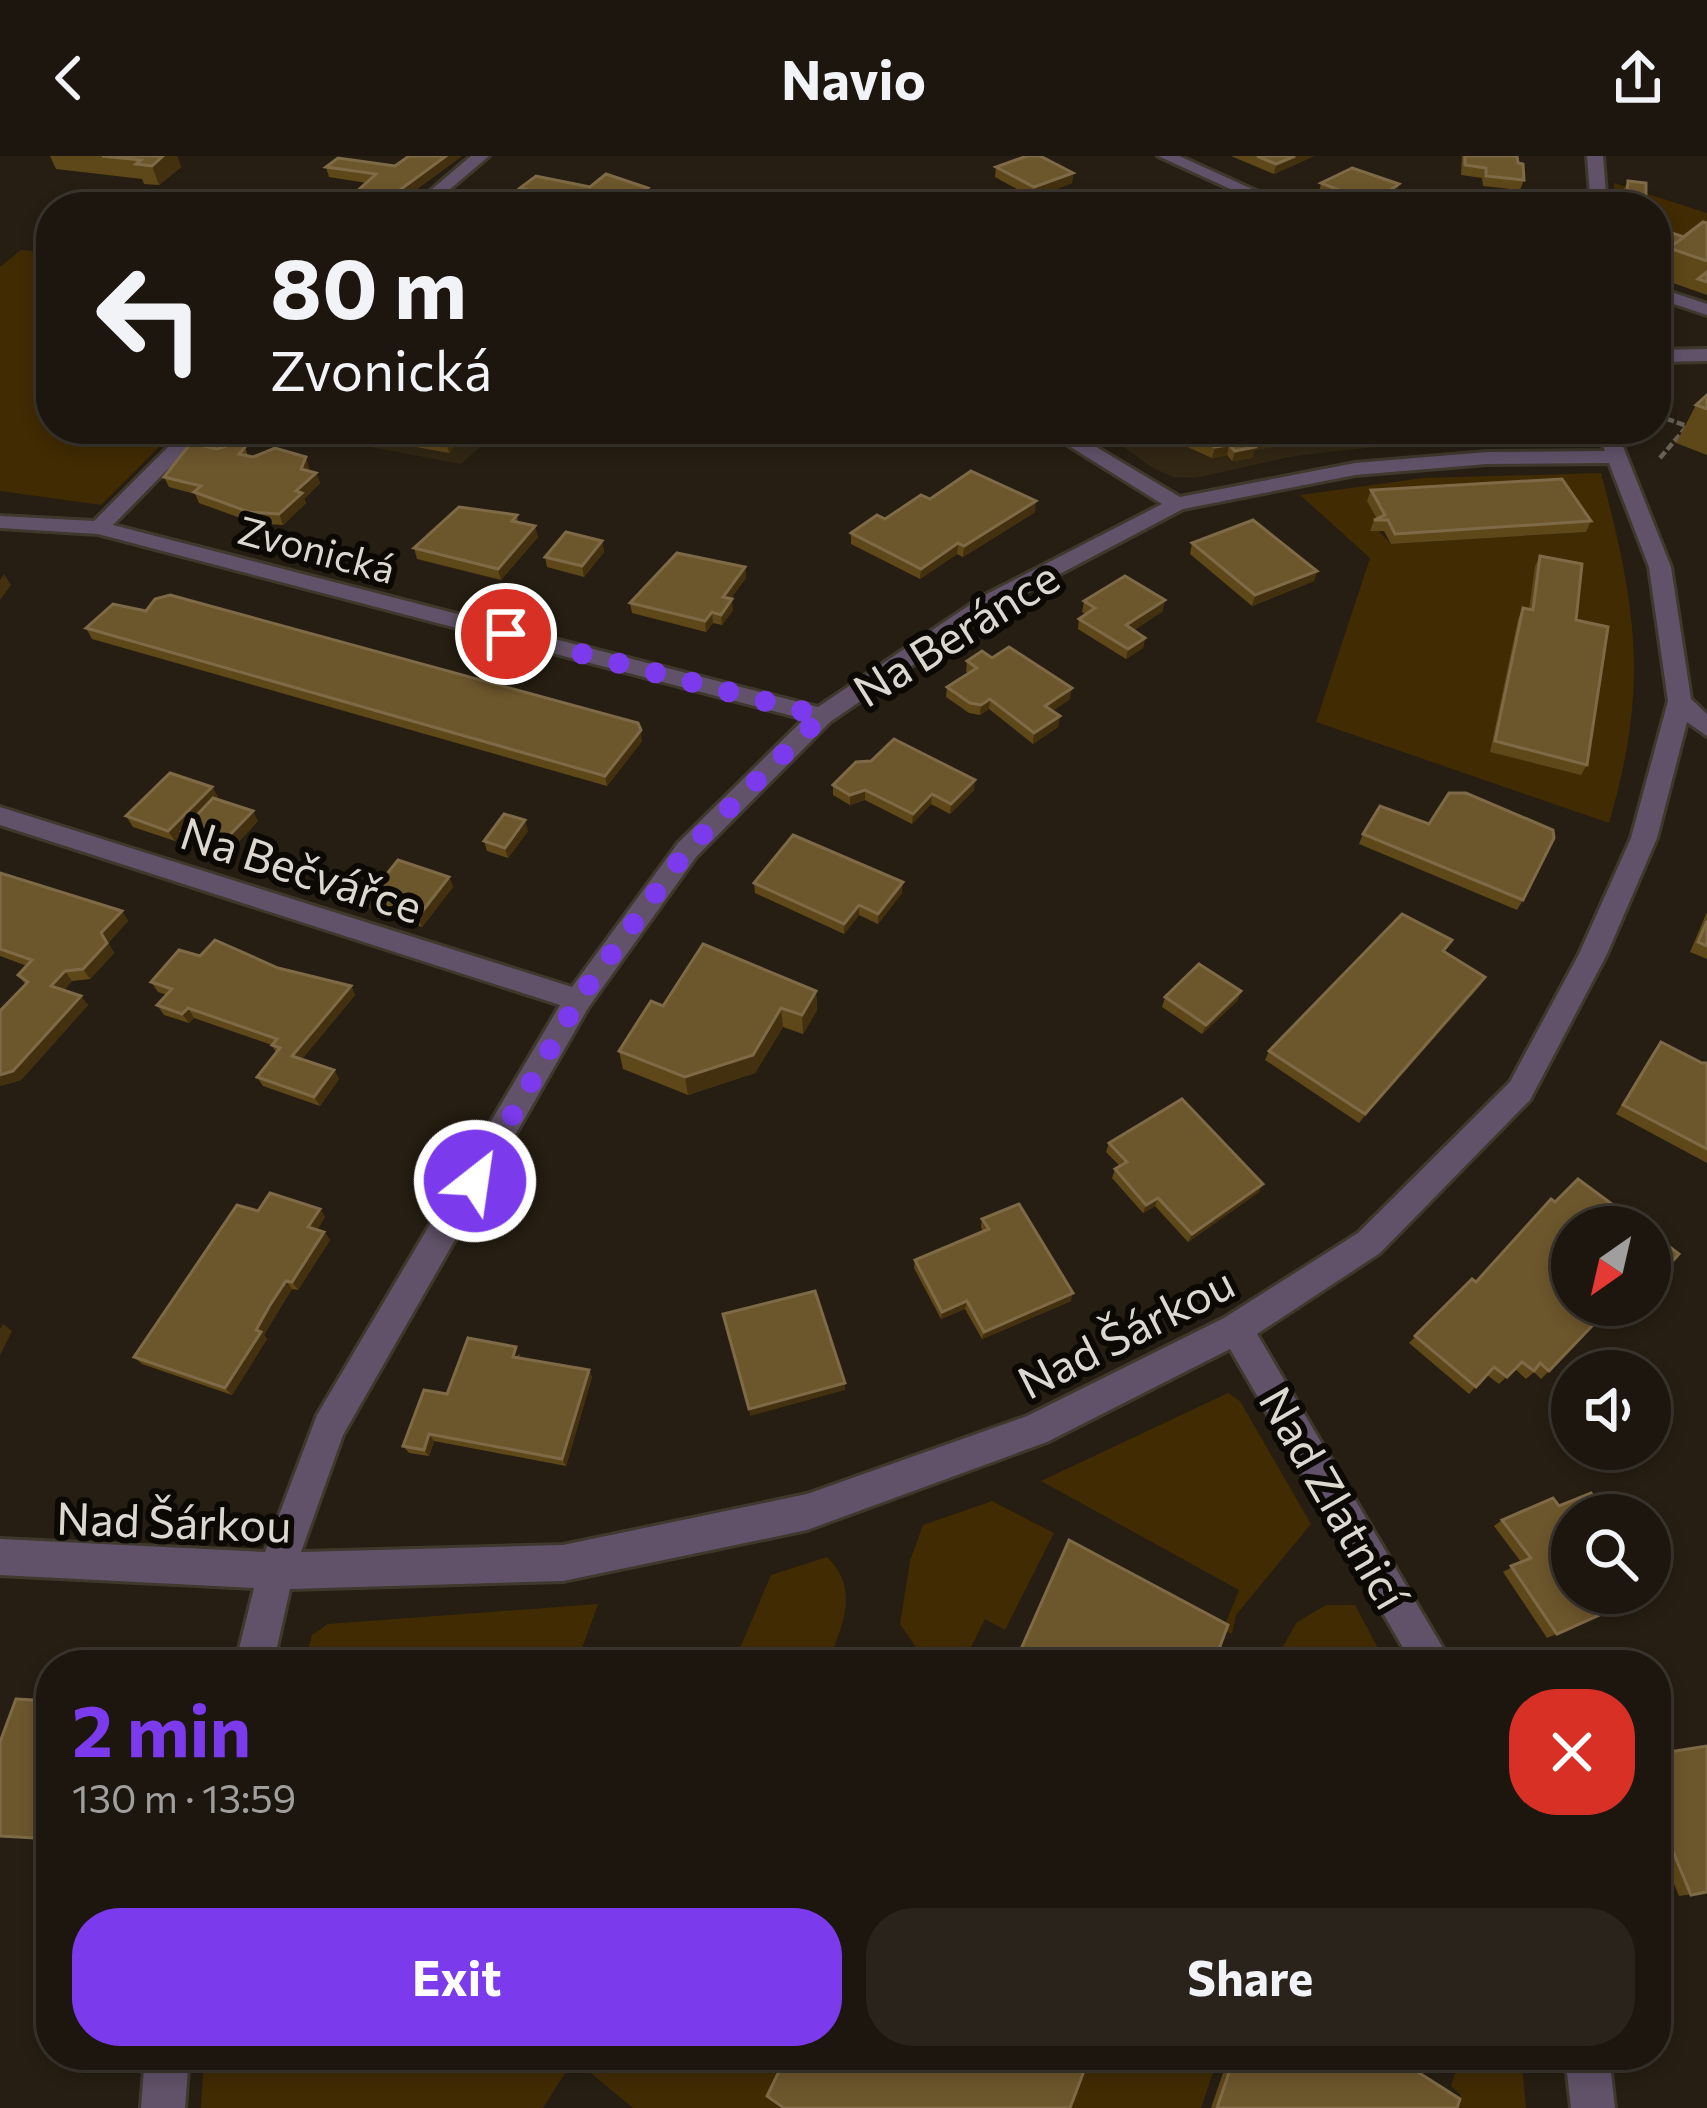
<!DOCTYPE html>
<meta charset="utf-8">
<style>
:root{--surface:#1c160e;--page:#29231c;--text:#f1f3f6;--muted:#a09f9e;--line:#3a352e;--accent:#7c3aed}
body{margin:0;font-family:Commissioner,sans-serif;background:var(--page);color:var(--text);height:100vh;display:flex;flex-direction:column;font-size:45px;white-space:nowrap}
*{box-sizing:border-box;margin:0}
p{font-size:39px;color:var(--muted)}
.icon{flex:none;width:66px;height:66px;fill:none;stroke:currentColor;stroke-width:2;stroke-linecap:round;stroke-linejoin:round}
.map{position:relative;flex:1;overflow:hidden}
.side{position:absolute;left:36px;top:1494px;width:1635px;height:420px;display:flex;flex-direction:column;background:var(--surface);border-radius:48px;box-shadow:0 6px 18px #0003,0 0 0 3px var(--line)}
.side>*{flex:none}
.guide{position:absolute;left:36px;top:36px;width:1635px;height:252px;border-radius:48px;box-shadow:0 6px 18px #0003,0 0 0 3px var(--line);background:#1c160e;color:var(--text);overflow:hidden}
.needle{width:78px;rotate:214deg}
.controls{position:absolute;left:1551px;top:1050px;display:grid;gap:24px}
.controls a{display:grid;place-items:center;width:120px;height:120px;border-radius:50%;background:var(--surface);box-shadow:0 6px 18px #0003,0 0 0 3px var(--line);font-size:60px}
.pin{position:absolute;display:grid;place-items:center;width:102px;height:102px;color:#fff;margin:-51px;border:6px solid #fff;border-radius:50%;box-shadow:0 3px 12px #0007}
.me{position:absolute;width:132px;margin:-66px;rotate:30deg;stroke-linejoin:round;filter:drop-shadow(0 0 9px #0008)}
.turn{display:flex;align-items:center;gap:42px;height:252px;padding:0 36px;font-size:54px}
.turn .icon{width:156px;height:156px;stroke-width:2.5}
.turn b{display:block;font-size:84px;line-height:102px}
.round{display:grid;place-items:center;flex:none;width:126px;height:126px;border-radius:48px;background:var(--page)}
.overview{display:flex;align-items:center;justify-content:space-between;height:204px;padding:0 36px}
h1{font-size:72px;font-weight:700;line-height:90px;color:var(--accent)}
.primary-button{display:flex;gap:24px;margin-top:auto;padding:24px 36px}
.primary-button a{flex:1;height:138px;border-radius:48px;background:var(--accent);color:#fff;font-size:48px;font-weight:700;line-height:138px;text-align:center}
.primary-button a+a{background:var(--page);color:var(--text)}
header{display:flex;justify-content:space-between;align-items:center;height:156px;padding:0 36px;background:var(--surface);font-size:54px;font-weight:700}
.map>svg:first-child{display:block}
.built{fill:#322714}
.green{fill:#402b03;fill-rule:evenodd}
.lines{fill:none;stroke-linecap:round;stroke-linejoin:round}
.street-casing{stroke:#3f382c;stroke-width:6}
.path{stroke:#676055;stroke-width:4.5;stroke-dasharray:8 3;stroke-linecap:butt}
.street{fill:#615269;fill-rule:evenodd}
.wall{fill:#5e4719}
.shaded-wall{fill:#42300e}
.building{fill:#6c562c;stroke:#7e6a46;stroke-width:3}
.route{stroke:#7c3aed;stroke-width:21;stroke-dasharray:0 37.8}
.labels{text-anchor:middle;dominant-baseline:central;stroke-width:12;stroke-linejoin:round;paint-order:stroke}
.far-street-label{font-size:39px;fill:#dcd7cf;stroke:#0c0905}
.street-label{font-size:45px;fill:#dcd7cf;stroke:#0c0905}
</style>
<header><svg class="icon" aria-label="back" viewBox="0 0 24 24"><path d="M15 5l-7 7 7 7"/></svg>Navio<svg class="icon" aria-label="share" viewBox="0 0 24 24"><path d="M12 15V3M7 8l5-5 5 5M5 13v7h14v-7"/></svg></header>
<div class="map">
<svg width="1707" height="1952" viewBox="0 0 1707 1952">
<rect width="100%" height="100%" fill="#261e12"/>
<g class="built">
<polygon points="274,273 499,273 461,308"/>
<polygon points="1099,273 1572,273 1572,280 1402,288 1295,300 1195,322 1173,321 1151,311"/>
</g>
<g class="green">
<polygon points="1614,27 1707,57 1707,101 1656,83 1656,51 1614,51"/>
<polygon points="21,94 51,97 51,273 177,273 101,349 0,335 0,111"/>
<path d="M1601,317C1637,452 1649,531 1609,667L1316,566L1370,402L1300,339L1423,322ZM1368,346L1584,376L1391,388L1375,371L1381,369Z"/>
<polygon points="1228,1237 1240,1245 1311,1368 1236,1459 1232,1478 1223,1474 1239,1434 1041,1325"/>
<polygon points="992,1345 1054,1377 1005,1474 985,1463 962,1509 928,1509 900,1468 910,1405 923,1369"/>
<path d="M827,1401C861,1434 842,1470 827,1509H733L771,1419Z"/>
<polygon points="598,1448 576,1509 304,1509 312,1479 328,1468"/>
<polygon points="1326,1449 1355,1449 1387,1509 1272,1509 1297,1466"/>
<polygon points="204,1899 788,1899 788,1952 633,1952 574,1903 543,1952 201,1952"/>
<polygon points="1086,1899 1219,1899 1201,1952 1066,1952"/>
<polygon points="1461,1899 1521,1899 1526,1952 1457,1952 1461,1939 1451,1930"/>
</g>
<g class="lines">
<g class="street-casing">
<g id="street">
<polygon points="471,0 489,0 429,51 411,51"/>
<polygon points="1158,0 1179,0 1292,51 1270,51"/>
<polygon points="1587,0 1603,0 1607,51 1591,51"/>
<polygon points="1656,131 1707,148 1707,159 1656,142"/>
<polygon points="1707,193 1707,205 1656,206 1656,194"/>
<path d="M186,273H207L113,369L818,551L983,440L1162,348L1042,273H1066L1180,341L1355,307L1487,296L1605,295L1596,273H1616L1671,411L1691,543L1707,558V580L1687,566L1657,682L1607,798L1530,944L1380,1097L1257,1178L1453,1509H1413L1230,1193L1047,1286L807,1374L563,1425L290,1433L273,1509H235L254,1432L0,1419V1383L265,1396L317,1259L560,849L0,669V651L572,831L678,687L804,563L98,378L0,372V360L94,365ZM1609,307L1649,411L1668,545L1631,682L1579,798L1510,926L1358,1077L1224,1162L1027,1260L807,1338L563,1389L301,1396L343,1279L588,852L696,701L830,566L999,450L1183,353L1355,319L1487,308Z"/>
<polygon points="145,1899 189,1899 185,1952 141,1952"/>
<polygon points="1565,1899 1609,1899 1615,1952 1571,1952"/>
</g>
</g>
<g class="path">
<polyline points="1656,259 1687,270"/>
<polyline points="1660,302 1689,268"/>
</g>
<use href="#street" class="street"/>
</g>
<g class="wall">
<polygon points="50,0 177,0 181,11 159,29 144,28 142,23 56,13"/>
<polygon points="462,0 392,51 358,47 355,37 367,27 329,21 326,11 395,10"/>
<polygon points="1231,0 1314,0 1274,18"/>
<polygon points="1462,0 1517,0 1518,7 1524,24 1520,34 1483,30 1482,22 1461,19"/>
<polygon points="996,11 1073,17 1072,27 1033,42 995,21"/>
<polygon points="1628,25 1646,42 1642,51 1623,49 1623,35"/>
<polygon points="1321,27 1396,38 1378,51 1353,51 1319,37"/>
<polygon points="520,32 649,42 638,51 555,51 522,42"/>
<polygon points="1707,67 1707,139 1656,121 1656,73 1684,81"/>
<polygon points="1707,239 1707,299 1676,287 1696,249"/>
<polygon points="317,273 463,273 465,278 449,297"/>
<polygon points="885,273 940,273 919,285 910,280 903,284"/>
<polygon points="1147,273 1382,273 1254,294 1252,302 1232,305 1227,299 1212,302"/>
<polygon points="245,291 248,300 309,311 308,315 316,317 320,327 304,343 306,347 283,369 254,367 199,347 195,338 169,331 164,321 217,293"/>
<polygon points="1371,334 1591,365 1586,376 1391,388 1384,375 1370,375 1374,364 1377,363 1367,345"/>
<polygon points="930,343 1035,356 963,401 957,398 920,423 851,388 851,377"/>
<polygon points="517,359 518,366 538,381 501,424 417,403 414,392"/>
<polygon points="602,385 604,396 584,421 547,411 545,401"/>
<polygon points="1192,387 1317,415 1314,425 1252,450 1190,398"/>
<polygon points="1540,400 1576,464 1587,609 1581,619 1490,596 1518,463 1523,452 1529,454 1535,410"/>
<polygon points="745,411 746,422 730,443 733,454 722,469 713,467 706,476 632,457 630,447"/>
<polygon points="1084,445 1163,455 1134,474 1145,482 1143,492 1126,503 1078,473 1079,463 1086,458 1082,456"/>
<polygon points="86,472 642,585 607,630 92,483"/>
<polygon points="992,502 1070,543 1052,555 1060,560 1058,571 1033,588 989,553 980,559 969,557 946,541 947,531 968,517 966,516 967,505"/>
<polygon points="833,629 974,634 950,658 931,648 912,668 865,644 850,649 833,639"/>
<polygon points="212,631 218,641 216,643 258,665 227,698 188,685 183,676 175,685 133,671 126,660"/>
<polygon points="1429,668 1523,744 1517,754 1359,688 1363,678"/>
<polygon points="528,675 508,702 487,695 484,685"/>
<polygon points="0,717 122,755 128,765 108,787 114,797 90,823 72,825 64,834 88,849 21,924 0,930 0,855 25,828 18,819 27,810 0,800"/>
<polygon points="449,721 453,731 422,771 371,754 366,744"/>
<polygon points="754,727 902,737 878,768 859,759 844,778 755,737"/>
<polygon points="1707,756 1707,803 1690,796"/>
<polygon points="1445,796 1485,821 1479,831 1359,967 1265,904 1269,895"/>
<polygon points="200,800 278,812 351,830 355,839 302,903 334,914 339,923 320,950 263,930 257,921 276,897 272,889 194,862 189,867 164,859 157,849 167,839 158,836 151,826"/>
<polygon points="816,835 817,854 803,878 783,871 755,917 688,939 623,913 619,895 663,850"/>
<polygon points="1241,835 1237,845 1202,878 1162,851 1165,841"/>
<polygon points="1661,886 1702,907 1707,907 1707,1007 1616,958 1653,896"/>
<polygon points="1109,987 1259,1036 1188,1086 1155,1050 1143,1057 1112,1022 1115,1013 1120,1010 1106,996"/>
<polygon points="320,1053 325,1061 317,1074 324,1076 330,1084 298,1134 292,1133 277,1157 264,1179 267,1183 232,1239 142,1208 134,1201 258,1055"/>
<polygon points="982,1063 1071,1145 982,1183 965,1153 941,1163 914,1112 915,1104 983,1076 981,1071"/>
<polygon points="1472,1123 1549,1215 1541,1223 1534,1216 1526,1223 1515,1213 1499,1228 1487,1219 1469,1238 1409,1187"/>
<polygon points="520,1198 519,1202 589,1214 592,1221 566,1310 434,1285 429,1300 409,1297 403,1290 447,1238"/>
<polygon points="1559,1350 1626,1447 1547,1482 1503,1416 1521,1406 1494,1370 1502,1364"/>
<polygon points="1656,1598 1707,1736 1679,1740 1656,1684"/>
<polygon points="1229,1899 1391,1899 1457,1952 1211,1952"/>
</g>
<g class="shaded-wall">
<polygon points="163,0 177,0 181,11 159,29 152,10"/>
<polygon points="446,0 462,0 391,51 389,42"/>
<polygon points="1295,0 1314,0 1274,18 1276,8"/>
<polygon points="1073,17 1072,27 1033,42 1034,31"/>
<polygon points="1399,28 1396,38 1378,51 1371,51 1372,47"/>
<polygon points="648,32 649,42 638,51 628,51"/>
<polygon points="457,273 463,273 465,278 449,297 446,286"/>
<polygon points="903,273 911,273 910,280 903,284"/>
<polygon points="922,273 940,273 919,285 919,275"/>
<polygon points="1320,273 1382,273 1254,294 1252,302 1232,305 1235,295 1249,284"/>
<polygon points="1229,289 1227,299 1212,302 1215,291"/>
<polygon points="306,301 309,311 305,324 301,313"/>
<polygon points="316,317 320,327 304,343 306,347 283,369 279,358 296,335"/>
<polygon points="1036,345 1035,356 963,401 964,390"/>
<polygon points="535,370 538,381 501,424 498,413"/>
<polygon points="602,385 604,396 584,421 582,410"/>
<polygon points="958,387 957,398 920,423 921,413"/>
<polygon points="745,411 746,422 724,452 723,441"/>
<polygon points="1317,415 1314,425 1252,450 1255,439"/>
<polygon points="4,418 11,429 0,444 0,424"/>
<polygon points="732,443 733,454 722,469 721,459"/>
<polygon points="1165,444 1163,455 1124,480 1126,469"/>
<polygon points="712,456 713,467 706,476 705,465"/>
<polygon points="1145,482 1143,492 1126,503 1128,493"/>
<polygon points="1072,532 1070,543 1044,561 1045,550"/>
<polygon points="990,543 989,553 980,559 981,549"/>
<polygon points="1060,560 1058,571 1033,588 1034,577"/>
<polygon points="641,574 642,585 607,630 605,620"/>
<polygon points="975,624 974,634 950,658 951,648"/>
<polygon points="212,631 218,641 175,685 168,675"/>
<polygon points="865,634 865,644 850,649 850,639"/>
<polygon points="932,638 931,648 912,668 913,658"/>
<polygon points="253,655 258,665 227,698 221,688"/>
<polygon points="525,664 528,675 508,702 505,692"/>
<polygon points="449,721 453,731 422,771 418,761"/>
<polygon points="903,726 902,737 878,768 878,758"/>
<polygon points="859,749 859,759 844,778 844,768"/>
<polygon points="122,755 128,765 108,787 114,797 90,823 83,813 101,777"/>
<polygon points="65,815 72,825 59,840 51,830"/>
<polygon points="1485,821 1479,831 1359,967 1365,958"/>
<polygon points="351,830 355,839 297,909 292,900"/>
<polygon points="816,835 817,854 803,878 802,859"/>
<polygon points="1241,835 1237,845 1202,878 1206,869"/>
<polygon points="81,840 88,849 21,924 0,930 0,919"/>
<polygon points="188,852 194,862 189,867 182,858"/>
<polygon points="781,852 783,871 755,917 688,939 685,921"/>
<polygon points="334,914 339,923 320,950 314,941"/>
<polygon points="1263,1028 1259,1036 1188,1086 1192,1078"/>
<polygon points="1158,1042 1155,1050 1143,1057 1146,1049"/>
<polygon points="320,1053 325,1061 314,1079 308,1071"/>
<polygon points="324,1076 330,1084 298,1134 292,1126"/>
<polygon points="286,1125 292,1133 264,1179 267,1183 232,1239 225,1232 256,1174"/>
<polygon points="1073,1137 1071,1145 982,1183 984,1176"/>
<polygon points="967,1145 965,1153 941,1163 942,1156"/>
<polygon points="3,1168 12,1175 0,1199 0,1173"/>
<polygon points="589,1214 592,1221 566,1310 562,1303"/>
<polygon points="845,1227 845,1234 750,1260 749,1253"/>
<polygon points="429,1278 434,1285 429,1300 424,1294"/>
</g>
<g class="building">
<polygon points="102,0 163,0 152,10 136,8 141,4"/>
<polygon points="409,0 446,0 389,42 355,37 376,18 326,11 338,2 395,10"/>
<polygon points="1027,0 1040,0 1073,17 1034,31 996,11"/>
<polygon points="1257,0 1295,0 1276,8"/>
<polygon points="1465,0 1517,0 1518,7 1523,8 1524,24 1486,20 1486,12 1465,9"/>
<polygon points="1352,12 1399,28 1372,47 1321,27"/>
<polygon points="606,18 648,32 628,49 613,46 607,51 592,51 520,32 536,20 590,31"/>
<polygon points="1628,25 1646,27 1646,42 1627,39"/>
<polygon points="708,37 778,51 689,51"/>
<polygon points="1127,42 1145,51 1103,51"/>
<polygon points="1023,45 1032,50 1007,51"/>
<polygon points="1703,66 1707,67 1707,105 1669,92"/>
<polygon points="1657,72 1684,81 1669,92 1660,111 1656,109"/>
<polygon points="1707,116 1707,126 1698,123"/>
<polygon points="1707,239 1707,253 1696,249"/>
<polygon points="373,273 457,273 446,286"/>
<polygon points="1173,273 1320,273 1249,284 1255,291 1235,295 1229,289 1215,291"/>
<polygon points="238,286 245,291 239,298 253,301 275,292 306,301 301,313 316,317 296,335 302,337 279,358 249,356 194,336 201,330 164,321 191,287 217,293"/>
<polygon points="971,315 1036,345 964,390 958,387 921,413 851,377 877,359 885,363 921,339 930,343"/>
<polygon points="1562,323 1591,365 1395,378 1388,364 1374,364 1385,359 1371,334"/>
<polygon points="459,351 517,359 512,365 535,370 498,413 414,392"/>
<polygon points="1253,364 1317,415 1255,439 1192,387"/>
<polygon points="566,376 602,385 582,410 545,401"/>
<polygon points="677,397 745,411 723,441 732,443 721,459 712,456 705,465 630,447"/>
<polygon points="1540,400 1582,408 1576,464 1608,471 1587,609 1495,585 1523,452 1533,454"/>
<polygon points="1125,420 1165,444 1126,469 1145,482 1128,493 1079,463 1095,452 1084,445"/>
<polygon points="170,439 638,567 641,574 605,620 86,472 113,448 146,455 155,443"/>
<polygon points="1009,491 1072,532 1045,550 1060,560 1034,577 990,543 981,549 970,547 947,531 977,512 967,505 982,495 992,502"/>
<polygon points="894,583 975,624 951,648 932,638 913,658 865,634 850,639 833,629 856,606 871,605"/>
<polygon points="170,617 212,631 168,675 126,660"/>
<polygon points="1449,637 1466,637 1553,674 1554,682 1523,744 1363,678 1380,650 1429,668"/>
<polygon points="213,642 253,655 221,688 182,675"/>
<polygon points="504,658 525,664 505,692 484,685"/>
<polygon points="793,679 903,726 878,758 859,749 844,768 754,727"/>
<polygon points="398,704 449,721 418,761 366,744"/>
<polygon points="0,717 122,755 101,777 107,787 83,813 65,815 51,830 81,840 13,915 0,919 0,855 28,826 18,819 32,804 0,793"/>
<polygon points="1402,758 1452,784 1443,795 1485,821 1365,958 1269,895"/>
<polygon points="1707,765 1707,790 1698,786"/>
<polygon points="215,784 278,812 351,830 292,900 334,914 314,941 257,921 280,892 272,889 277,883 188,852 182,858 157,849 172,833 151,826 179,794 200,800"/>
<polygon points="703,788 816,835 802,859 781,852 753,899 685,921 619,895 651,845 663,850"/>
<polygon points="1199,808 1241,835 1206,869 1165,841"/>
<polygon points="1661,886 1702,907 1707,907 1707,993 1623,949"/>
<polygon points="1182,943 1263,1028 1192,1078 1158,1042 1146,1049 1115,1013 1127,1006 1109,987"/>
<polygon points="1578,1023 1643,1071 1572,1071 1572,1149 1612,1149 1549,1215 1540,1207 1534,1215 1522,1206 1507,1221 1494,1211 1476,1231 1415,1180 1472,1123 1476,1126 1551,1043 1555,1046"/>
<polygon points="270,1037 320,1053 308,1071 324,1076 292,1126 286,1125 270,1149 256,1174 261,1176 225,1232 134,1201 237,1049 258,1055"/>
<polygon points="1019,1048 1073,1137 984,1176 967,1145 942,1156 915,1104 989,1073 982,1063"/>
<polygon points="1650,1076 1679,1098 1651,1129 1650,1128"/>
<polygon points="815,1135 845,1227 749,1253 723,1158"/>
<polygon points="468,1182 516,1191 513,1201 589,1214 562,1303 429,1278 424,1294 403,1290 424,1234 447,1238"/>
<polygon points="1591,1337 1606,1359 1572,1359 1572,1437 1624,1437 1621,1438 1626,1447 1557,1478 1511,1410 1531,1402 1502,1364 1553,1342 1559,1350"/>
<polygon points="1069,1384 1228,1469 1213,1509 1014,1509"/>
<polygon points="16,1543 51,1545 51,1683 0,1680 0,1586"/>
<polygon points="1707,1590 1707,1736 1691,1739 1656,1654 1656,1598"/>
<polygon points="787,1899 1090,1899 1070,1952 784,1952 767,1940"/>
<polygon points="1235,1899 1391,1899 1460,1943 1457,1952 1217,1952"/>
</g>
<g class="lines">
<polyline class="route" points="475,1025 578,844 687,694 822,560 506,478"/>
</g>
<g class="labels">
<g class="far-street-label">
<text transform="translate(317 392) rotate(15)">Zvonická</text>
</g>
<g class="street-label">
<text transform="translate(955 476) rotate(-32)">Na Beránce</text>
<text transform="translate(302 712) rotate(18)">Na Bečvářce</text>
<text transform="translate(1125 1175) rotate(-27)">Nad Šárkou</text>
<text transform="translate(1335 1341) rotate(60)">Nad Zlatnicí</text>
<text transform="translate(174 1364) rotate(2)">Nad Šárkou</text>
</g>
</g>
</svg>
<div class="controls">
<a><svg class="needle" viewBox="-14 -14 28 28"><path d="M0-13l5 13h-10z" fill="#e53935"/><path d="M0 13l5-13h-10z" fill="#a09f9e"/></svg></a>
<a><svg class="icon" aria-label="sound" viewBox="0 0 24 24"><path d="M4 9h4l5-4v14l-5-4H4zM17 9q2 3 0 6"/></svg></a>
<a><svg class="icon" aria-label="search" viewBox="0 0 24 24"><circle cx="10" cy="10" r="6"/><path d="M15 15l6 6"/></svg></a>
</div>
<div class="pin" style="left:506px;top:478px;background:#d93025"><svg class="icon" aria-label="arrive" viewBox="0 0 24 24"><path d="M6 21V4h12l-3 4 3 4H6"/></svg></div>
<svg class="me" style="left:475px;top:1025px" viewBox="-20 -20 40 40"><circle r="17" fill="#7c3aed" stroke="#fff" stroke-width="3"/><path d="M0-11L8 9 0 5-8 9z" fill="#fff"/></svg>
<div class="guide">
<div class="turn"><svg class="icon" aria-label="left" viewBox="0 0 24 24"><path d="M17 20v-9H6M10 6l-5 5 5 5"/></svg><div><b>80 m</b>Zvonická</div></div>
</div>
<section class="side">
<div class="overview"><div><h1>2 min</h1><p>130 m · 13:59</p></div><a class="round" style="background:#d93025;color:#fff"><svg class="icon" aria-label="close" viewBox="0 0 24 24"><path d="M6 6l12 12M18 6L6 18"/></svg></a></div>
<div class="primary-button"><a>Exit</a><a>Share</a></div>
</section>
</div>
